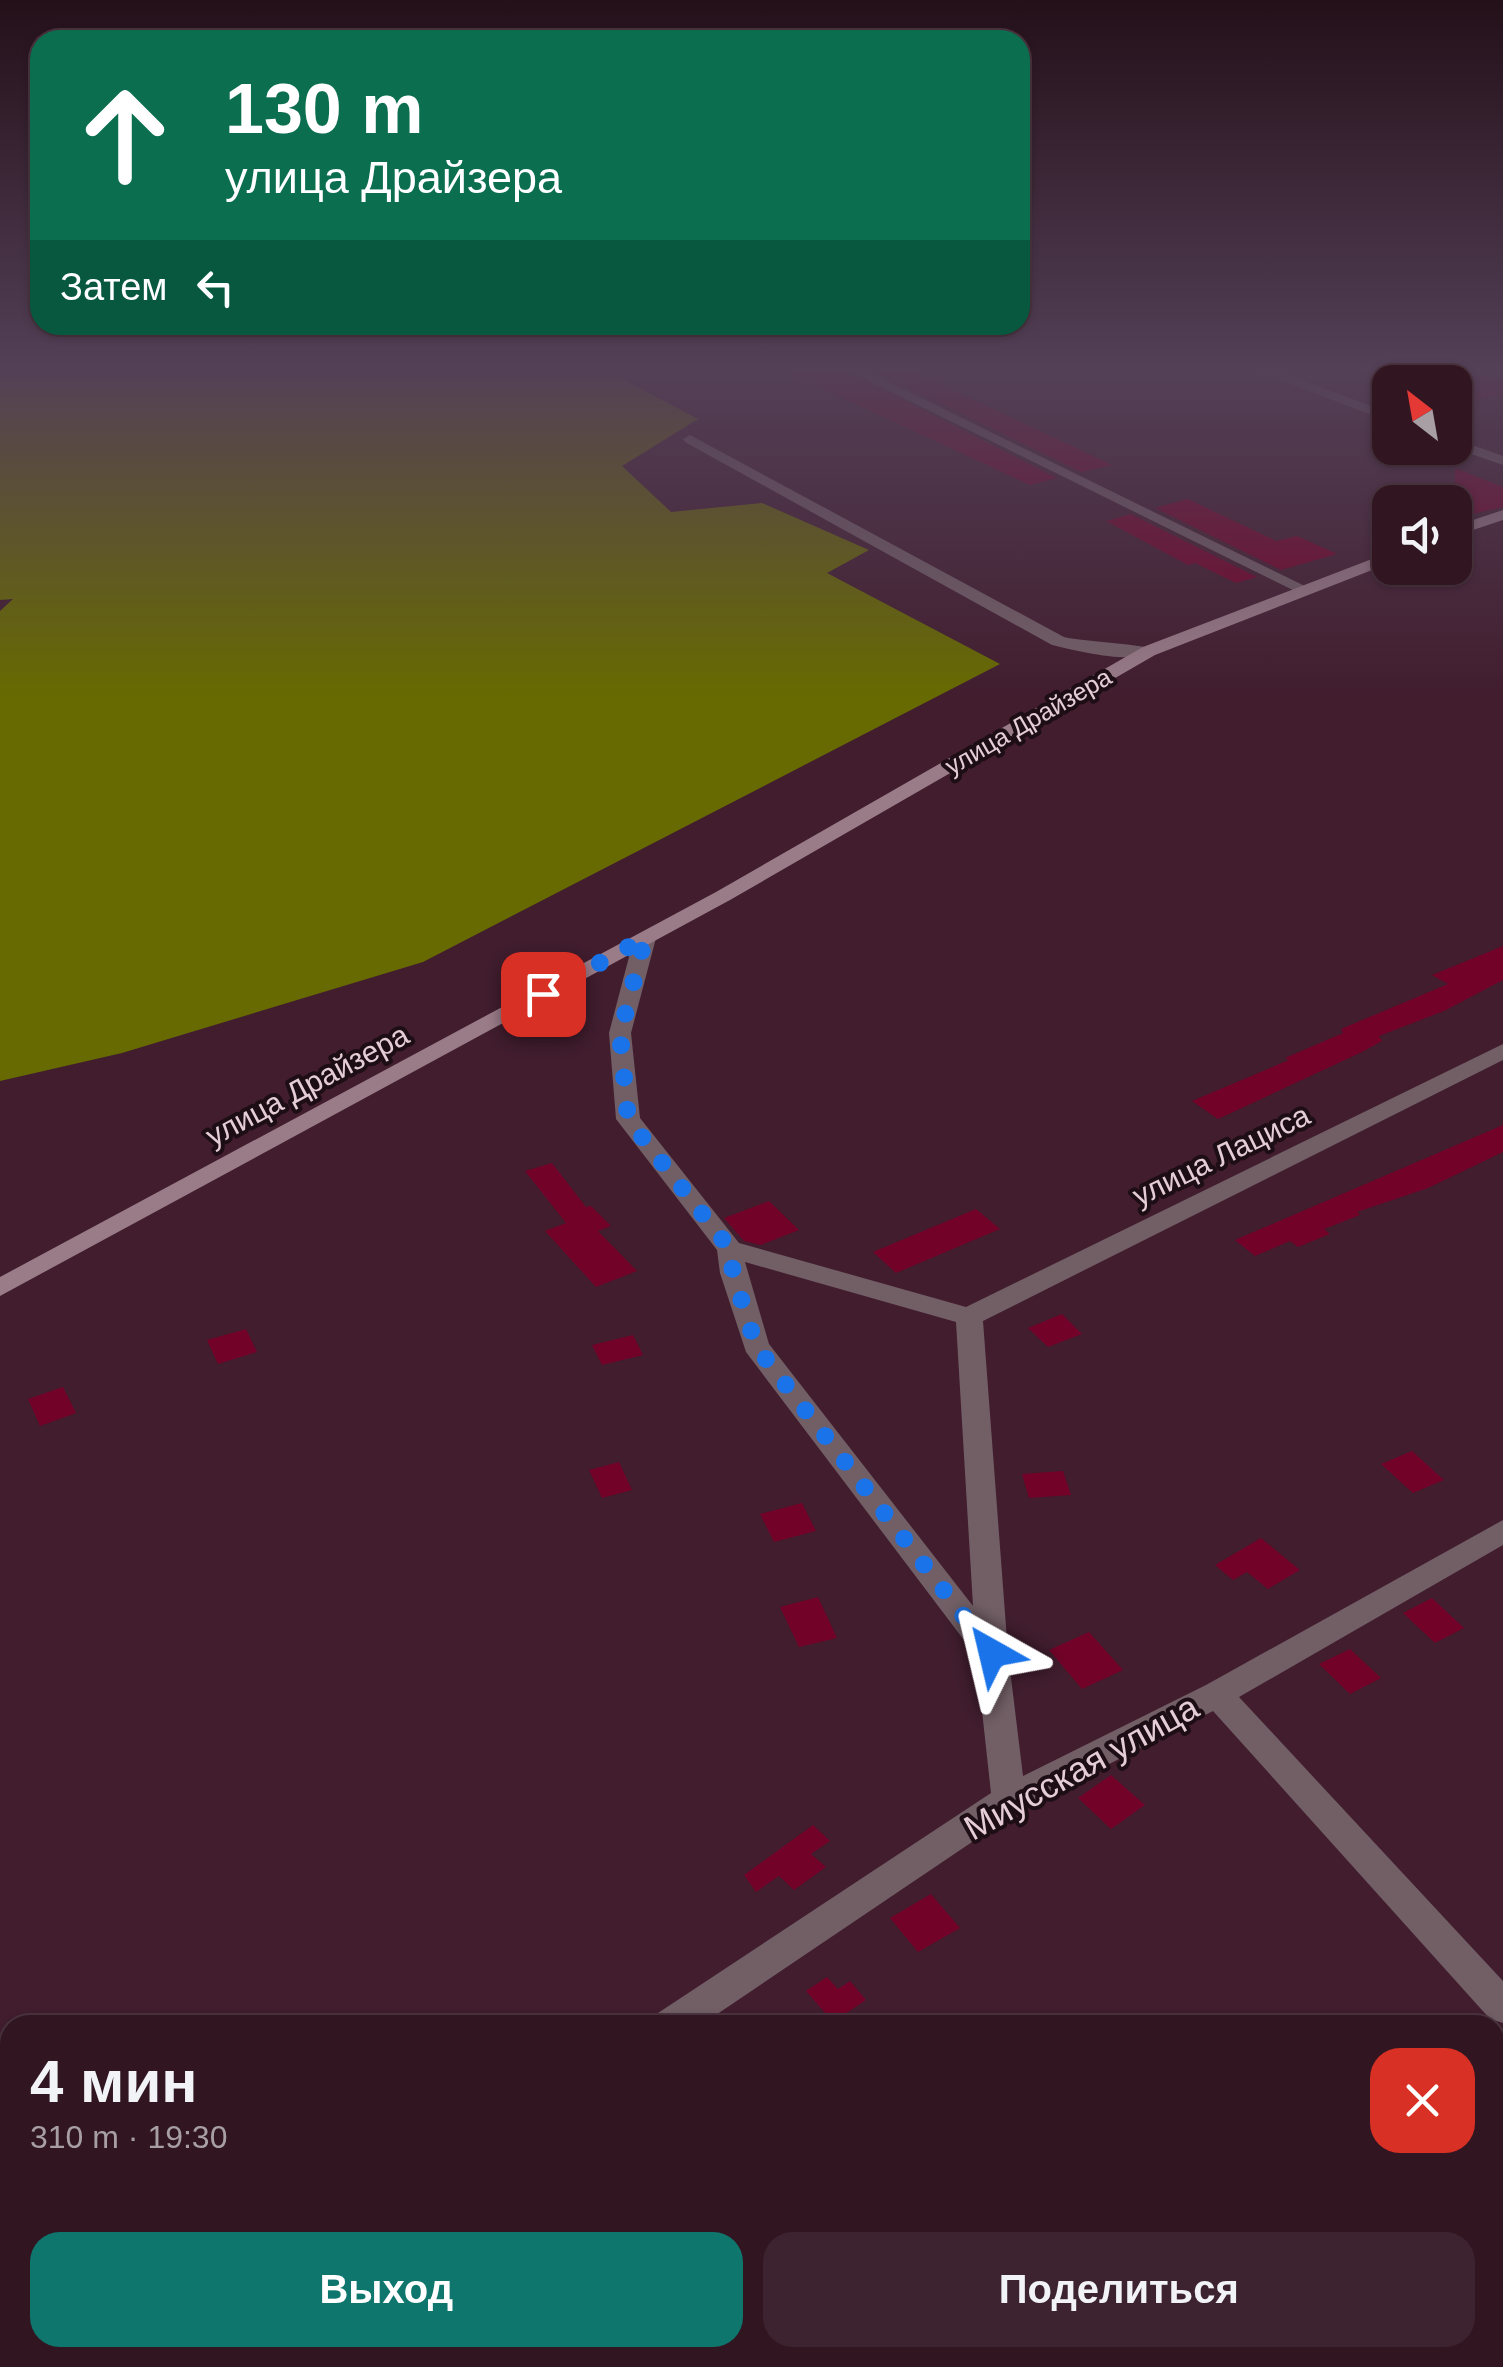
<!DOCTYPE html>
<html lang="ru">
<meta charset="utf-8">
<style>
:root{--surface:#311622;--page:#3d232f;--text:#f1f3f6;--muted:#a89fa5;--line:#4c3540;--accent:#0f766e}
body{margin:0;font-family:Arial,sans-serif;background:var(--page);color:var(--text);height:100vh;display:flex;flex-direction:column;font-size:38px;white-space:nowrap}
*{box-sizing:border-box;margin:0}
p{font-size:32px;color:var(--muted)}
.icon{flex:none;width:55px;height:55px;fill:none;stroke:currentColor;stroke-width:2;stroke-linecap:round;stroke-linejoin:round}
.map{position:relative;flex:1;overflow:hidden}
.details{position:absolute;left:0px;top:2015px;width:1505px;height:352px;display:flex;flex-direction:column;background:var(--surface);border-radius:30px 30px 0 0;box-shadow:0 2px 8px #0004,0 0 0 2px var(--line)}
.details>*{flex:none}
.banner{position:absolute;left:30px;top:30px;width:1000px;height:305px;border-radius:30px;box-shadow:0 2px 8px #0004,0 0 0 2px var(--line);background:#0b6e4f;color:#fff;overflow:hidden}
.needle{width:65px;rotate:329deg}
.controls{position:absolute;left:1372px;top:365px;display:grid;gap:20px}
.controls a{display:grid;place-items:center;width:100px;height:100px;border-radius:20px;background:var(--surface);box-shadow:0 2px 8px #0004,0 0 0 2px var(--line);font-size:50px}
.pin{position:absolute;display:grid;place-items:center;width:85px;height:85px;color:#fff;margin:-42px;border-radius:20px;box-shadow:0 5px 15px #0006}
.me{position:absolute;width:110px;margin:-55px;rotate:323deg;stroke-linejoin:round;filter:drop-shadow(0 0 8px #0008)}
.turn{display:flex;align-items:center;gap:35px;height:210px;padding:0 30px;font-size:45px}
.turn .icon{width:130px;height:130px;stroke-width:2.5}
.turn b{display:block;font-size:70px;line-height:85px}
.then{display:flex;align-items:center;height:95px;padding:0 30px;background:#0003;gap:20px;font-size:38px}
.round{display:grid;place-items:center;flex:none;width:105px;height:105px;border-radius:30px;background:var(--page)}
.headline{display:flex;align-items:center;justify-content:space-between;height:170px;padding:0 30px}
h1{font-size:60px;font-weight:600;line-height:75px}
.button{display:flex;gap:20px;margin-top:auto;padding:20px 30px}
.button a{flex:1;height:115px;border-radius:30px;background:var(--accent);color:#fff;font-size:40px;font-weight:600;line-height:115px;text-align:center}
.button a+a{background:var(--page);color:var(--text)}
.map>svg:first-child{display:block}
.forest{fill:#676a00}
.building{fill:#730228}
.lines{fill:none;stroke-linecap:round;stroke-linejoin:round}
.street{fill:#725f66;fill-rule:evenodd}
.secondary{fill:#9a7c88;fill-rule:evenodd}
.route{stroke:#1a73e8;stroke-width:18;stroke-dasharray:0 32.4}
.labels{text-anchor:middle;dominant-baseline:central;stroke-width:8;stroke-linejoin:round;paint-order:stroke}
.far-street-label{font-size:25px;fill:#e5cdd6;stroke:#1d0d14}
.street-label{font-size:30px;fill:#e5cdd6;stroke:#1d0d14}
.near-street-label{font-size:35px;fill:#e5cdd6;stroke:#1d0d14}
</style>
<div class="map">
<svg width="1503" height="2367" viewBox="0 0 1503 2367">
<rect width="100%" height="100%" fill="#411d2e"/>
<polygon class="forest" points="0,367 600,367 698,419 622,466 671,512 762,503 869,550 827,573 1000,664 423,962 122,1053 0,1081 0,611 13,599 0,600"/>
<g class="building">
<polygon points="776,367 838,367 1057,478 1030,485"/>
<polygon points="866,367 905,367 1112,465 1081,472"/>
<polygon points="1455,367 1503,380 1503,393 1455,407"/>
<polygon points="1455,468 1503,487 1503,507 1455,518"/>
<polygon points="1188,499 1276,541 1297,536 1337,554 1281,570 1155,508"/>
<polygon points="1131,514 1257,577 1236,583 1195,563 1188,565 1106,521"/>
<polygon points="1503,946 1503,980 1444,1011 1379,1036 1382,1041 1362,1052 1218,1119 1192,1101 1289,1060 1285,1058 1343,1033 1341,1029 1448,984 1432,975"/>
<polygon points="1503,1125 1503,1152 1428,1188 1357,1212 1360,1215 1324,1229 1330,1234 1298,1247 1290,1241 1255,1256 1235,1240"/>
<polygon points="552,1163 586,1207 591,1206 611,1226 598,1231 637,1271 596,1287 545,1231 566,1223 525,1171"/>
<polygon points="769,1201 799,1230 761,1245 744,1241 724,1218"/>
<polygon points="976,1209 1000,1229 896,1273 873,1252"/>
<polygon points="1062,1314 1082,1334 1048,1347 1028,1328"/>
<polygon points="246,1329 257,1352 218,1364 207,1340"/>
<polygon points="633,1335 643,1355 602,1365 592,1345"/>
<polygon points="63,1387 76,1413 40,1426 28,1399"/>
<polygon points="1412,1451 1444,1480 1413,1493 1381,1464"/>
<polygon points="619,1462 632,1490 602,1498 589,1470"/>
<polygon points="1063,1471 1071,1495 1029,1498 1022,1474"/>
<polygon points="802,1503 816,1531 774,1542 760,1514"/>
<polygon points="1261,1538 1300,1570 1268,1589 1247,1572 1233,1580 1215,1565"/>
<polygon points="818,1597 837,1638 799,1647 780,1607"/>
<polygon points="1432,1598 1464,1628 1435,1643 1403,1613"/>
<polygon points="1089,1632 1123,1670 1082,1689 1049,1650"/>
<polygon points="1350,1649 1381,1678 1350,1694 1319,1664"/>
<polygon points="1111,1775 1145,1805 1111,1829 1078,1798"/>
<polygon points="813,1825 830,1841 811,1854 826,1867 794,1890 779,1876 756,1892 744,1875"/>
<polygon points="931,1894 960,1928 918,1952 890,1918"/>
<polygon points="827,1977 838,1989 850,1981 866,2000 833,2022 806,1991"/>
</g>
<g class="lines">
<g class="street">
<polygon points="841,367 858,367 1315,591 1301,594"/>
<polygon points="1247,367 1266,367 1390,413 1390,422"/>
<path d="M690,435L1064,637C1085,642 1148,644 1158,651C1137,666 1077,651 1052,645L685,442L683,439Z"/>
<polygon points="1455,439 1503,456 1503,465 1454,448"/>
<path d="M645,932L656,938L631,1033L640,1118L739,1243L966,1307L1503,1044V1060L983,1321L1008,1653L1023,1776L1206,1685L1503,1520V1545L1239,1697L1503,1981V2023L1490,2019L1213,1711L1021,1809L701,2025H652L658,2013L991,1793L976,1656L746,1352L720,1273L717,1250L616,1119L609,1033L634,938ZM745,1262L956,1322L973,1606L769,1344Z"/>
<polygon points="143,2358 195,2358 191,2367 139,2367"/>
</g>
<g class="secondary">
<polygon points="1503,510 1503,520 1455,536 1455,526"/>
<polygon points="1390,552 1390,563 1155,655 730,900 0,1296 0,1277 716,892 1143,647"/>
</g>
</g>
<linearGradient id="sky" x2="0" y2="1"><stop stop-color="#241019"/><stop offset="0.53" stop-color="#544057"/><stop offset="1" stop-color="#544057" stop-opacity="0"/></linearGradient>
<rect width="1503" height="698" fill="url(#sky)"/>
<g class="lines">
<polyline class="route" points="543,994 645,938 620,1034 628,1119 730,1249 733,1273 756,1346 992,1653"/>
</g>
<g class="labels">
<g class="far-street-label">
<text transform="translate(1028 721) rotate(-30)">улица Драйзера</text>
</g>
<g class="street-label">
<text transform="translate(307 1085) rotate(-28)">улица Драйзера</text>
<text transform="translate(1221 1155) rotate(-26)">улица Лациса</text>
</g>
<g class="near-street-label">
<text transform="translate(1081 1767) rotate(-29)">Миусская улица</text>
</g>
</g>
</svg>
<div class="controls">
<a><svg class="needle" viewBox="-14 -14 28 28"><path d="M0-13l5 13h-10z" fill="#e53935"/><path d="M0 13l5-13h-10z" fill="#a89fa5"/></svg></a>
<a><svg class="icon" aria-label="sound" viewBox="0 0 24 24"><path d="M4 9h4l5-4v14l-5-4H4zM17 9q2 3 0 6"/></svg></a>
</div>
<div class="pin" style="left:543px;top:994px;background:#d93025"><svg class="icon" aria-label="arrive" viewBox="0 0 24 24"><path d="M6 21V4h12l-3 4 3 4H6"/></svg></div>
<svg class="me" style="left:992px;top:1653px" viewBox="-20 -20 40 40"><path d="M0-17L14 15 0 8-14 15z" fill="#1a73e8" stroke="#fff" stroke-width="4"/></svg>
<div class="banner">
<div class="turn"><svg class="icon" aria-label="ahead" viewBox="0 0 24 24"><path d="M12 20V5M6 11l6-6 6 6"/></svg><div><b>130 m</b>улица Драйзера</div></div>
<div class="then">Затем<svg class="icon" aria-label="left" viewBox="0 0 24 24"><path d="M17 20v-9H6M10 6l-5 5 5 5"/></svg></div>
</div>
<section class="details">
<div class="headline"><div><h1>4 мин</h1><p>310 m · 19:30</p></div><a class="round" style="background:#d93025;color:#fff"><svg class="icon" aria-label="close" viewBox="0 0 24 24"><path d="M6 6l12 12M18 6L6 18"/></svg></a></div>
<div class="button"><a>Выход</a><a>Поделиться</a></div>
</section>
</div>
